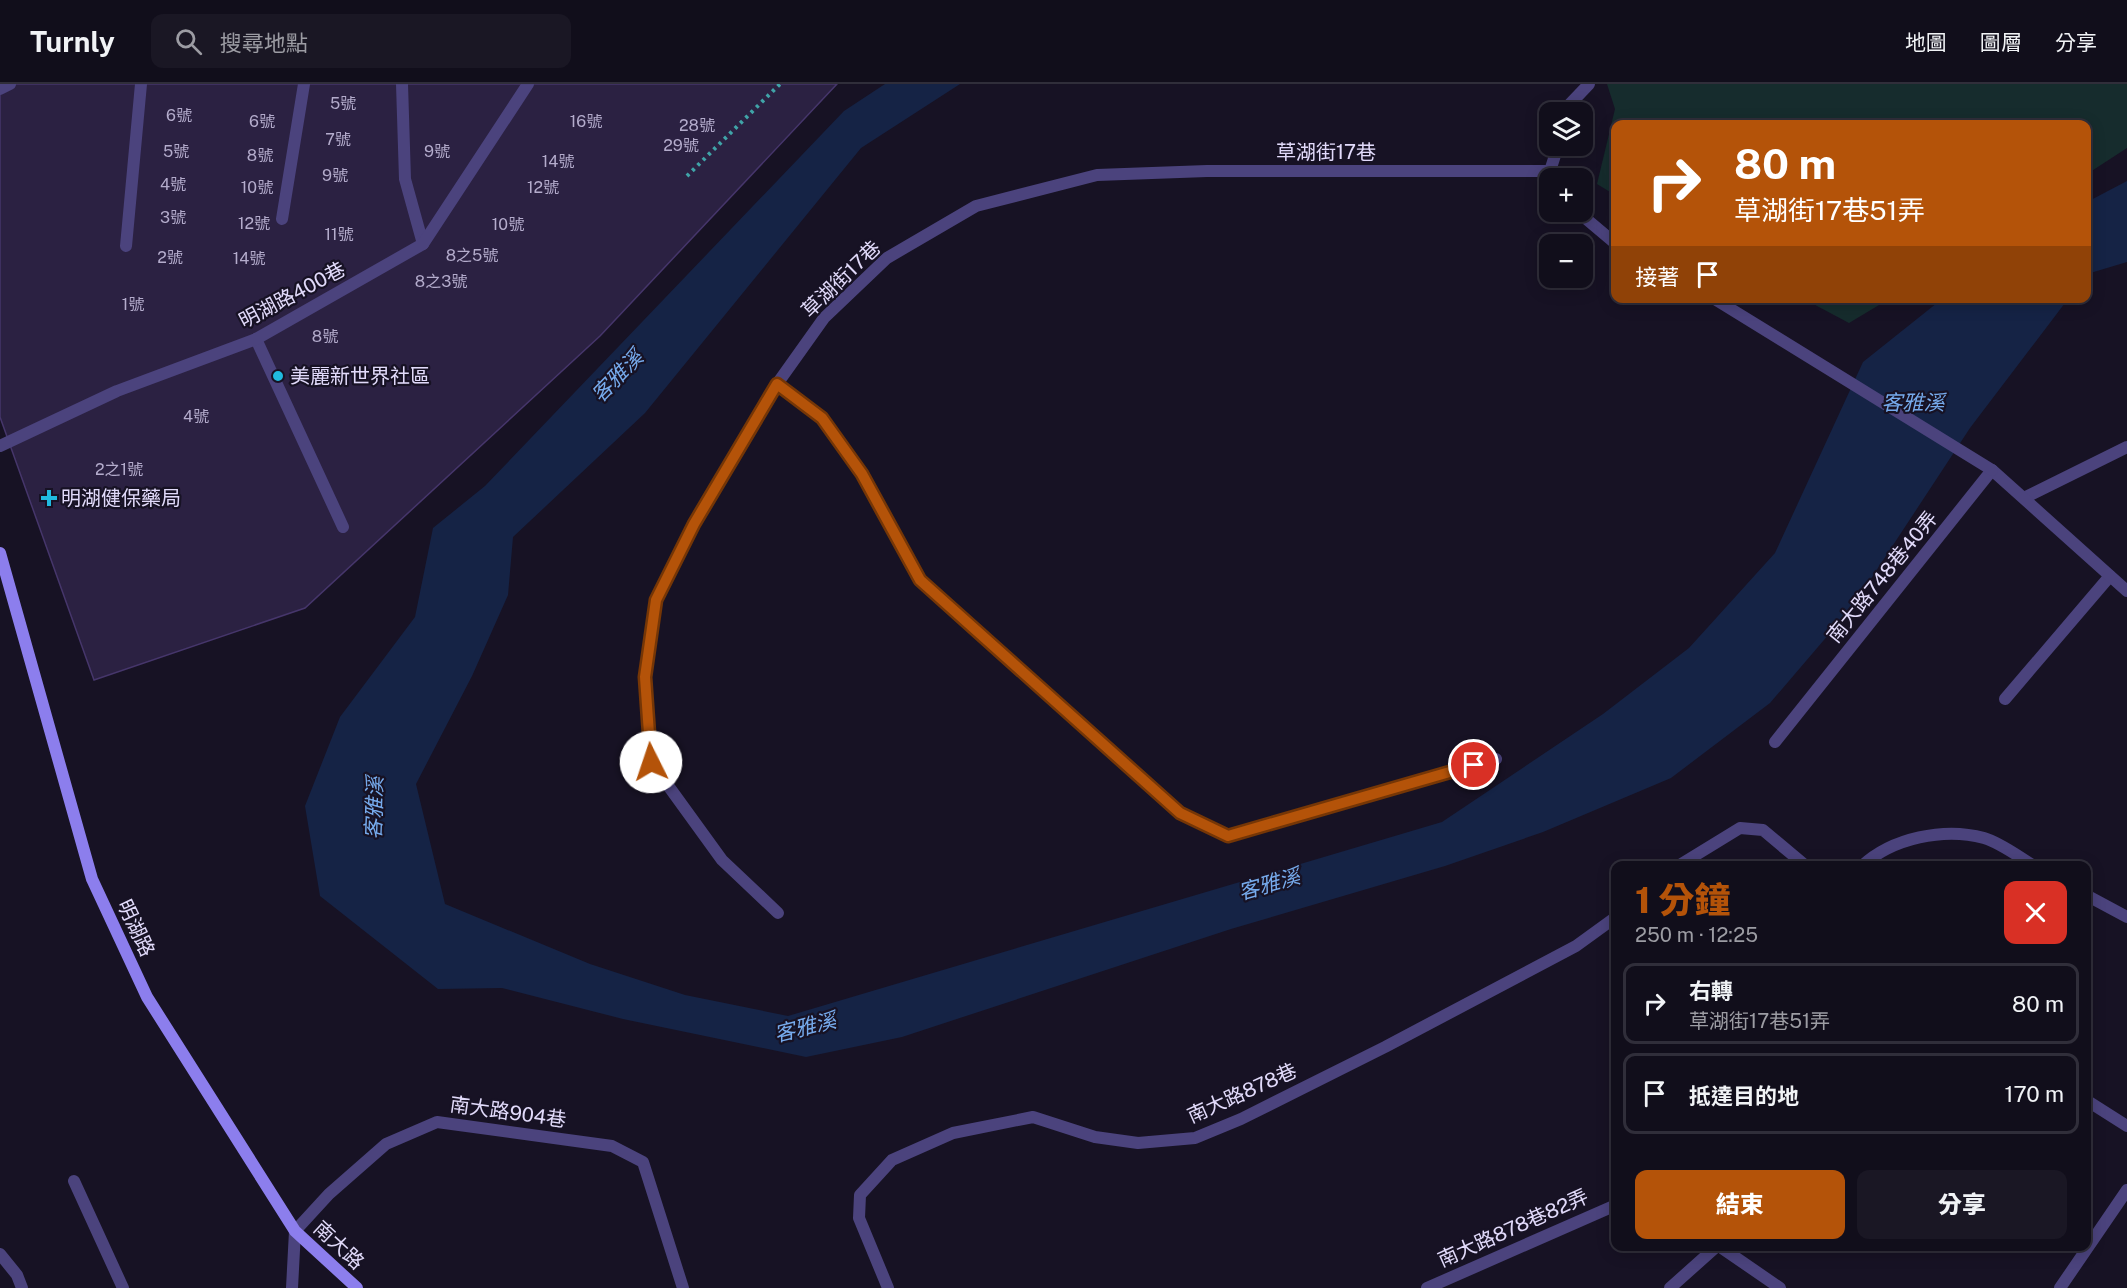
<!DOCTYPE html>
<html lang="zh-TW">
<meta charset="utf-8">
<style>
:root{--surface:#110e1b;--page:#1a1724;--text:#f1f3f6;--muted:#9c9ca3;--line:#302e3a;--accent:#b45309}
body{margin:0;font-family:"Public Sans","Noto Sans TC",sans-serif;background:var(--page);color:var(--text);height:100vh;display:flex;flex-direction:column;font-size:22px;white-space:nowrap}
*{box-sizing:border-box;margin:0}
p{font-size:20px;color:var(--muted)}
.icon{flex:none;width:33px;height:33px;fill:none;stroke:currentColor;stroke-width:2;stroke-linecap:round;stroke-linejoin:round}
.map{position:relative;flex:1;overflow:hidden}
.sheet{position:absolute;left:1611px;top:777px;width:480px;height:390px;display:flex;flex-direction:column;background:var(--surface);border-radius:12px;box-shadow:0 3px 15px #0003,0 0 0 2px var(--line)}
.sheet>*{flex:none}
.banner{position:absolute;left:1611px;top:36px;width:480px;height:183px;border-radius:12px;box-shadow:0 3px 15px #0003,0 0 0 2px var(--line);background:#b45309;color:#fff;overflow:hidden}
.controls{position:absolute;left:1539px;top:18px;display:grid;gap:12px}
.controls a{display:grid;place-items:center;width:54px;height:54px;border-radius:12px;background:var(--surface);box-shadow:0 3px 15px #0003,0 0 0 2px var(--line);font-size:30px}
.pin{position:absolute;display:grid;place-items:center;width:51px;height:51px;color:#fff;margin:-26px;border:3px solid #fff;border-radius:50%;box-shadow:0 2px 6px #0007}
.me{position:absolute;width:66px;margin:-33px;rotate:356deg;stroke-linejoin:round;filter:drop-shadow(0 0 4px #0008)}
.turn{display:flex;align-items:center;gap:21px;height:126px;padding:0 24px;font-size:27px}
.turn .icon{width:78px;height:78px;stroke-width:2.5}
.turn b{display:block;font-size:42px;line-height:51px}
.then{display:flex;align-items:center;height:57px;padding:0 24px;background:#0003;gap:12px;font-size:22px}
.round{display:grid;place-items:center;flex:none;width:63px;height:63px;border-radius:12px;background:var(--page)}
.headline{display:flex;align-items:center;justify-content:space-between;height:102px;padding:0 24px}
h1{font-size:36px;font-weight:800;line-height:45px;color:var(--accent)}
.button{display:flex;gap:12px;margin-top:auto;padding:12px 24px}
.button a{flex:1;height:69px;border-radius:12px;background:var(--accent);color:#fff;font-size:24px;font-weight:800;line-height:69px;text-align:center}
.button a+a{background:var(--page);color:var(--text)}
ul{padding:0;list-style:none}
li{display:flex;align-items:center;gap:18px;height:81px;margin:0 12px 9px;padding:0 12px;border:3px solid var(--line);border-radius:12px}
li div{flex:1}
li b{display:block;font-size:22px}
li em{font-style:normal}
header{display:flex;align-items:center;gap:36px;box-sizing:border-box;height:84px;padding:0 30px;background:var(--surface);border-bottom:2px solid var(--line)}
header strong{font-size:28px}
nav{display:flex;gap:33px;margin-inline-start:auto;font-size:21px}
.search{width:420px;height:54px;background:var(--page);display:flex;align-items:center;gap:15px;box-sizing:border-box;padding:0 21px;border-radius:12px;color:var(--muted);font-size:22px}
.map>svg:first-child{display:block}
.green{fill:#162c2d}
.water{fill:#152345}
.building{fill:#2b2142;stroke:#46366b;stroke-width:1.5}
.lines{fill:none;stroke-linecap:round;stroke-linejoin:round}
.path{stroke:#40a4a8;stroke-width:4;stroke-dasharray:3 4.5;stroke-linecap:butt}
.lane{stroke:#4b437d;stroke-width:12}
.street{stroke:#4b437d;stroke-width:12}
.secondary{stroke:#8c7eed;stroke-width:12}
.route-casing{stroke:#753606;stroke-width:15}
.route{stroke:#b45309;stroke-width:10}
.poi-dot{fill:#20bae0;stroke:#171224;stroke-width:2}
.labels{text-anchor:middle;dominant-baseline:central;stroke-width:4.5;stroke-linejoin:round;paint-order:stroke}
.number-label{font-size:16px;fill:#b4accc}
.street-label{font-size:20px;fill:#e1dafa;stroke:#171224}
.poi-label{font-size:20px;fill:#e1dafa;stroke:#171224;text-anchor:start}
.water-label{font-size:21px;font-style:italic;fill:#76aaec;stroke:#171224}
</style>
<header>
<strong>Turnly</strong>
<div class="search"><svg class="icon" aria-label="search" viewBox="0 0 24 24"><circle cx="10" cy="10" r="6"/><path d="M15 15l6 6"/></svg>搜尋地點</div>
<nav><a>地圖</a><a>圖層</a><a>分享</a></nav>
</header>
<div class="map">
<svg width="2127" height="1204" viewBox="0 0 2127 1204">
<rect width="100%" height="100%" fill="#171224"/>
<g class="green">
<polygon points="1607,0 2127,0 2127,64 2087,90 2086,40 1616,40 1615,111 1597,100 1615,25"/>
<polygon points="1804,215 1889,215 1849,239"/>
</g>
<g class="water">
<polygon points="885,0 960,0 861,64 645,329 513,453 508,511 472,592 416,700 445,820 590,880 685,911 788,932 1442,738 1603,630 1689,564 1775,469 1863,278 1942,215 2068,215 1970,344 1853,522 1770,619 1671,694 1543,748 1445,782 1231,845 902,953 806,973 623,935 502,904 438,905 320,812 305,722 340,633 415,533 433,444 485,402 844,27"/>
<polygon points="2127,97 2127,178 2087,190 2087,118"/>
</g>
<polygon class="building" points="0,0 837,0 600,252 305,524 94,596 0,333"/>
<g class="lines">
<polyline class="path" points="687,92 780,0"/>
<g class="lane">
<polyline points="402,0 405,95 423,160"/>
<polyline points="0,5 10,0"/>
<polyline points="282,135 304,0"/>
<polyline points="126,162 141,0"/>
<polyline points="256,255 343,443"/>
<polyline points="777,300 822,334 863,390 920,496 1180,729 1228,752 1496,675"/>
<polyline points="0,362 117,307 256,255 423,160 528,0"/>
<polyline points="2024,414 2127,363"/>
<polyline points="2005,615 2110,492"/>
<polyline points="1775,658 1992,386 2127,507"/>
<polyline points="1678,782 1740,744 1763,746 1806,782"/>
<path d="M1862,782C1892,754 1944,743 1984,754C2001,759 2019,773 2034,782"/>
<polyline points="2086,811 2127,833"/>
<polyline points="778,829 722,776 651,678 645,593 656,516 694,440 777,300 824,234 887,174 976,122 1097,91 1207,87 1550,87"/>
<polyline points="2086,1016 2127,1042"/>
<polyline points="74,1097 123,1204"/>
<polyline points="295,1147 329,1110 386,1060 437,1038 612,1062 643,1078 683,1204"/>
<polyline points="1719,1162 1780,1204"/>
<polyline points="0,1170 17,1191 22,1204"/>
<polyline points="888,1204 859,1134 860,1111 892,1076 953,1049 1033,1033 1095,1053 1138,1059 1195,1054 1241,1035 1385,963 1576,862 1616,833"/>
<polyline points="1427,1204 1616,1121"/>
<polyline points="1670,1204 1717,1162"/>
<polyline points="2060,1204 2127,1106"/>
</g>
<g class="street">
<polyline points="1568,28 1570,20 1589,0"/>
<polyline points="1555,94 1550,87 1558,62"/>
<polyline points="1578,128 1616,160"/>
<polyline points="1713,214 1992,386"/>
<polyline points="292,1204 295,1147"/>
</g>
<polyline class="secondary" points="0,469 92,795 147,913 295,1147 357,1204"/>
</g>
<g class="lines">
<g class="route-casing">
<polyline id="route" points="651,678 645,593 656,516 694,440 777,300 822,334 862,390 920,496 1180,729 1228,752 1474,681"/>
</g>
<use href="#route" class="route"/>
</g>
<g class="poi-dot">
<circle cx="278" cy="292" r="6"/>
<path d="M46 405h6v6h6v6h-6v6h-6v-6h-6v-6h6z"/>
</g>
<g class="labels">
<g class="number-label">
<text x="343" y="19">5號</text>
<text x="179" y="31">6號</text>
<text x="262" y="37">6號</text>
<text x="586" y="37">16號</text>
<text x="697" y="41">28號</text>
<text x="338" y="55">7號</text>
<text x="681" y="61">29號</text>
<text x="176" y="67">5號</text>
<text x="437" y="67">9號</text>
<text x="260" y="71">8號</text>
<text x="558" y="77">14號</text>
<text x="335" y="91">9號</text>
<text x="173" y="100">4號</text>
<text x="257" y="103">10號</text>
<text x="543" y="103">12號</text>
<text x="173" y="133">3號</text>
<text x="254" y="139">12號</text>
<text x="508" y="140">10號</text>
<text x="339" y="150">11號</text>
<text x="472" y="171">8之5號</text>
<text x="170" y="173">2號</text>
<text x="249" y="174">14號</text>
<text x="441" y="197">8之3號</text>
<text x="133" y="220">1號</text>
<text x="325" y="252">8號</text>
<text x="196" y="332">4號</text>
<text x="119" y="385">2之1號</text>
</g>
<g class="street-label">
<text x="1326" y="68">草湖街17巷</text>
<text transform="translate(841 195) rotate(-44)">草湖街17巷</text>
<text transform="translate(292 211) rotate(-28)">明湖路400巷</text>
<text transform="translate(1882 493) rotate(-51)">南大路748巷40弄</text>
<text transform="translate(136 844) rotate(65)">明湖路</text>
<text transform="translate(1242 1009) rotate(-24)">南大路878巷</text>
<text transform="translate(508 1028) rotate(8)">南大路904巷</text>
<text transform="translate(1513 1144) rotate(-24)">南大路878巷82弄</text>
<text transform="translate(339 1161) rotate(43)">南大路</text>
</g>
<g class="poi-label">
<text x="290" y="292">美麗新世界社區</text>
<text x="61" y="414">明湖健保藥局</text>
</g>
<g class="water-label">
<text transform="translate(617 292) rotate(-46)">客雅溪</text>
<text x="1913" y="318">客雅溪</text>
<text transform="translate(374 724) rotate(-88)">客雅溪</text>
<text transform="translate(1269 800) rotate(-16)">客雅溪</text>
<text transform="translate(805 943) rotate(-14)">客雅溪</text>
</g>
</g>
</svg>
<div class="controls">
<a><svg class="icon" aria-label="layers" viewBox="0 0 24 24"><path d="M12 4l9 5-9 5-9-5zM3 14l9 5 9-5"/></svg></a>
<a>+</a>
<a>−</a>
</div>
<div class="pin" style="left:1474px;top:681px;background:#d93025"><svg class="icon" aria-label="arrive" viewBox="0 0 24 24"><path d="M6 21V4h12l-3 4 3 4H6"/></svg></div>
<svg class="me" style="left:651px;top:678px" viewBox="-20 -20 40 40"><circle r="19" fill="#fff"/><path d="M0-13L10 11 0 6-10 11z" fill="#b45309"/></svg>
<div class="banner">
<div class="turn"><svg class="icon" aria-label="right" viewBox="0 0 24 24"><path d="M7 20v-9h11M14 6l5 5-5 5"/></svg><div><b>80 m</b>草湖街17巷51弄</div></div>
<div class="then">接著<svg class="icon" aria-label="arrive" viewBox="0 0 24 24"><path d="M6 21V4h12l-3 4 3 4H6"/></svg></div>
</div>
<section class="sheet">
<div class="headline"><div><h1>1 分鐘</h1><p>250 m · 12:25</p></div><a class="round" style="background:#d93025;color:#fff"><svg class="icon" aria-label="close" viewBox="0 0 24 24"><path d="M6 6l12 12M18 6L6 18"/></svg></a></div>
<ul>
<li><svg class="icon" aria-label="right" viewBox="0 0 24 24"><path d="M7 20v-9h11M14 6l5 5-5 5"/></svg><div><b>右轉</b><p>草湖街17巷51弄</p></div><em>80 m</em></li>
<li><svg class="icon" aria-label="arrive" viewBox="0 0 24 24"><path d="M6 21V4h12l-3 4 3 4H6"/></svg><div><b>抵達目的地</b></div><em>170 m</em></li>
</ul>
<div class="button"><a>結束</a><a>分享</a></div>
</section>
</div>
